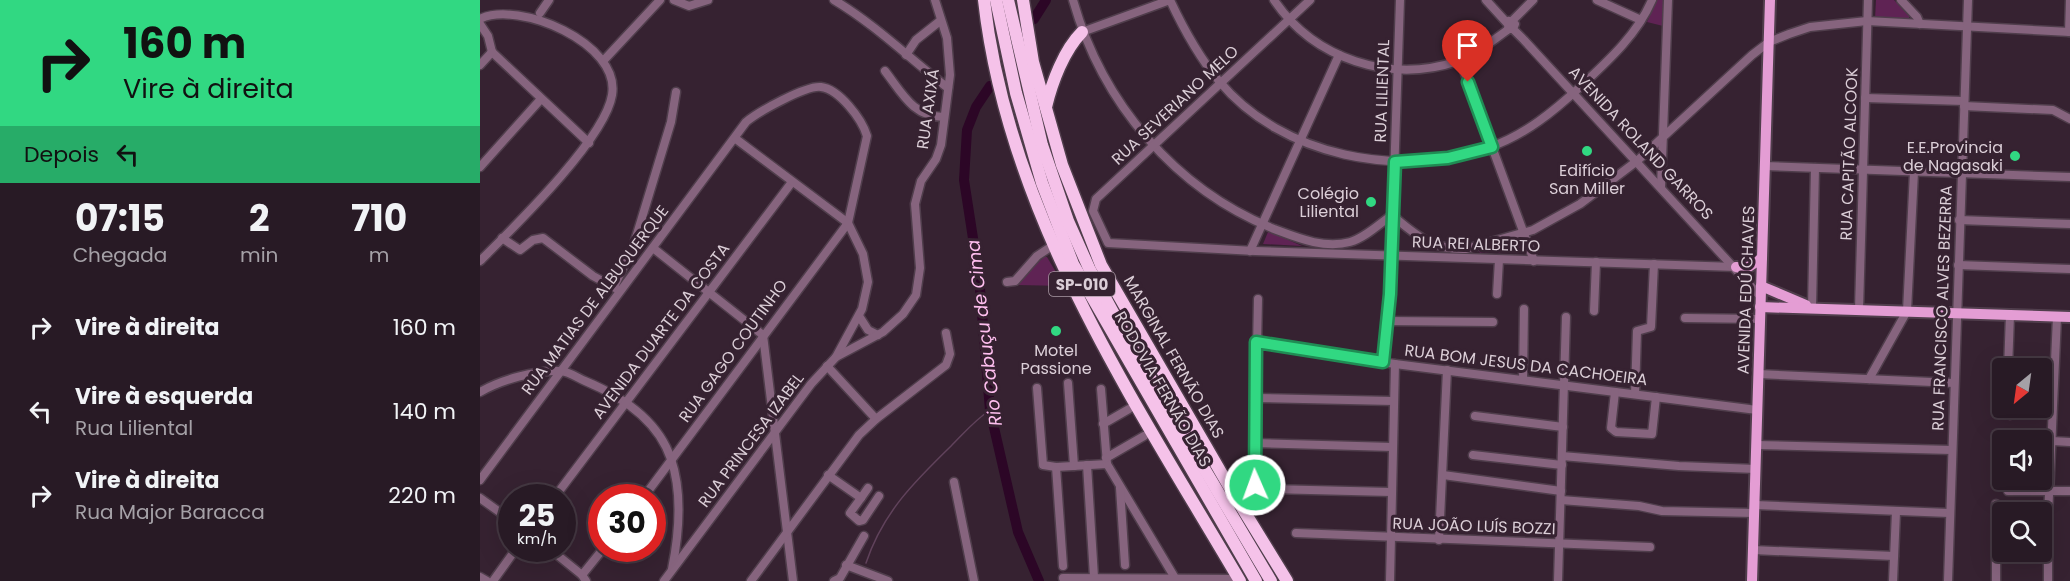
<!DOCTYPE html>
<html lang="pt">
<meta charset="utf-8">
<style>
:root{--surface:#281a25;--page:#342732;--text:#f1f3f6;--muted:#a5a1a7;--line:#443842}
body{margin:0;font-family:Poppins,sans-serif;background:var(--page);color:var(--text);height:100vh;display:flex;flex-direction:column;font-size:22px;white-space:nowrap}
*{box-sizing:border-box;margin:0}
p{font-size:20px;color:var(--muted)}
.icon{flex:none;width:33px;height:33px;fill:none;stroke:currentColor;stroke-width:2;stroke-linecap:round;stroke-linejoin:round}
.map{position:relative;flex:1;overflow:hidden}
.details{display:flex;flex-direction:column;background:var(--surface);width:480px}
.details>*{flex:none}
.guide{background:#31d882;color:#111;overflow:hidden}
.needle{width:39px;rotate:209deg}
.buttons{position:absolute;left:1512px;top:358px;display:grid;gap:12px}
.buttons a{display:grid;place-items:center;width:60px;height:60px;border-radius:6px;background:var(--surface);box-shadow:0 6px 24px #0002,0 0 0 2px var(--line);font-size:30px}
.speed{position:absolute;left:18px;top:484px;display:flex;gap:12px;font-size:30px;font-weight:700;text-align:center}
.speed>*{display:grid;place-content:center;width:78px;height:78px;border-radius:50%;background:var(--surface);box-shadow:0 6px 24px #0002,0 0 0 2px var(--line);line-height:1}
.speed small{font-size:15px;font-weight:400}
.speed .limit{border:9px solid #d22;background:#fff;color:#111}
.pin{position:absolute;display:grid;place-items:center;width:51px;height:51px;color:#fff;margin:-62px -26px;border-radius:50% 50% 50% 0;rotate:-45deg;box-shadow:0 0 6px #0007}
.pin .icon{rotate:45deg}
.me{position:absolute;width:66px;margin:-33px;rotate:358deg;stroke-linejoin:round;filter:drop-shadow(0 0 4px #0008)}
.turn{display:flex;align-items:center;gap:21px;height:126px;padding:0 24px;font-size:27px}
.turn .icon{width:78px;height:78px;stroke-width:2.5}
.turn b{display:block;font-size:42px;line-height:51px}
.then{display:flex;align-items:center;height:57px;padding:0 24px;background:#0003;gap:12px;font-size:22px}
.eta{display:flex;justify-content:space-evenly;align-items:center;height:102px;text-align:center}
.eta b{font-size:36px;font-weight:700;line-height:42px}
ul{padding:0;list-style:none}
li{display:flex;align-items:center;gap:18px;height:84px;padding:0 24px}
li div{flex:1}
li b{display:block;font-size:22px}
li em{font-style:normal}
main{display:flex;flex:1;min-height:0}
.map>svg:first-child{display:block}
.green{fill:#5f2354}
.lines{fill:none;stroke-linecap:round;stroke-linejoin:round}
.stream{stroke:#60425b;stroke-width:1.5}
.river{stroke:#2c0626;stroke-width:10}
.minor-casing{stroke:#503e4c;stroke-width:11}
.major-casing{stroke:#503e4c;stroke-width:14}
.highway-casing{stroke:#503e4c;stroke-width:15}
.minor{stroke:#86647e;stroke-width:8}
.major{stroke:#e49dd4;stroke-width:10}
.highway{stroke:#f5c2e9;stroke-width:12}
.route-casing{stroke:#208c54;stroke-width:15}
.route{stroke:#31d882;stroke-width:10}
.poi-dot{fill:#31d882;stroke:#362231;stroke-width:2}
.labels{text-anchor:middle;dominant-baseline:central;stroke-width:6;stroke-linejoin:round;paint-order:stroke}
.shield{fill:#362231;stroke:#aa9aa5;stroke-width:1.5}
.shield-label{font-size:15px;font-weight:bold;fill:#dbced7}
.street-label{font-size:16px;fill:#dbced7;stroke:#362231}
.poi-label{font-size:16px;fill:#dbced7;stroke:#362231;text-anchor:end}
.water-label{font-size:18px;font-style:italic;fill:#febfef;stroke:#362231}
</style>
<main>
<section class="details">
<div class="guide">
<div class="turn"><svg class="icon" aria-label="right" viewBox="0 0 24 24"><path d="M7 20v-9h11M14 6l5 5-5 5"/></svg><div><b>160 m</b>Vire à direita</div></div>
<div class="then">Depois<svg class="icon" aria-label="left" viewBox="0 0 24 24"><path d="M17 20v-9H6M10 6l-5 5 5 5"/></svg></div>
</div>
<div class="eta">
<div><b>07:15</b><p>Chegada</p></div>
<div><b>2</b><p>min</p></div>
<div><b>710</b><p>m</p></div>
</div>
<ul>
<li><svg class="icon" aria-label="right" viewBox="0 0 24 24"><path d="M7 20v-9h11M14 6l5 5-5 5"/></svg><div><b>Vire à direita</b></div><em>160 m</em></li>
<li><svg class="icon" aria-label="left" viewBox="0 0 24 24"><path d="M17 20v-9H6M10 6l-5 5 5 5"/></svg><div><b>Vire à esquerda</b><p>Rua Liliental</p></div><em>140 m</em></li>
<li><svg class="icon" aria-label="right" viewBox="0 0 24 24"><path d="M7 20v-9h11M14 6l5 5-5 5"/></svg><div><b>Vire à direita</b><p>Rua Major Baracca</p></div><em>220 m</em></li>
</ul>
</section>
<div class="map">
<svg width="1590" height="581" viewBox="0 0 1590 581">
<rect width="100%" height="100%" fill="#362231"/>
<g class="green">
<polygon points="1177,0 1183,0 1183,26 1167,22"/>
<polygon points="1396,0 1414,0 1429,16 1429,20 1395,19"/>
<polygon points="788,232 790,232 822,246 783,244"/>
<polygon points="1040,241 1045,253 1000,253 999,251"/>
<polygon points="564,257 567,257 584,286 538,285 546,273"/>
</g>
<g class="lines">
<path class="stream" d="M386,563C403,512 435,481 472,445C485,432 495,420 510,410"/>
<g class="river">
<polyline points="554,19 566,0"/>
<polyline points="510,86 496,107 487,130 484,180 499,277 510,410 538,532 559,581"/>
</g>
<g class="minor-casing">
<g id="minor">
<polyline points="194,0 209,6 228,0"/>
<path d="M354,0C396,25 430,59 468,88"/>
<path d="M593,0C622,103 695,189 794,229C818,238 844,249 870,242C885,238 899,224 912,215"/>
<path d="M690,0C704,30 718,56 739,81C802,157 920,179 1010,147C1045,135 1074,111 1100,87C1128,61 1157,35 1172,0"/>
<path d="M794,0C834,59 910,84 978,61C996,55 1013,40 1029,29"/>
<polyline points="830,0 616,199 613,211 628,243 775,251 1256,267"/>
<polyline points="1006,0 1027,23"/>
<polyline points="1117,0 1161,20"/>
<polyline points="1421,0 1437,17 1440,24"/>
<polyline points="60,13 69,0"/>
<path d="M0,19C38,0 141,43 132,95C125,139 34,227 0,261"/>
<polyline points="1032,21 1053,0"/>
<polyline points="0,24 8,36 12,52"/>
<polyline points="1033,29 1035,24 1029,21 1028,29 1033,29 1044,40 1280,296"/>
<polyline points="602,32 690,0"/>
<polyline points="1589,32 1590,0"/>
<polyline points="12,52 109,143"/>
<polyline points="426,55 436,40 460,21"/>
<polyline points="125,59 180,0"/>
<polyline points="980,60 1054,261"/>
<polyline points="0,65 12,52"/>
<path d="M405,71C422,93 433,117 464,117"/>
<polyline points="1385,98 1484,101"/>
<polyline points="1484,106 1573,110 1590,119"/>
<polyline points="1284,166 1590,177"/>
<polyline points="0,167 61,99"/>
<polyline points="1181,187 1188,0"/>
<path d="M912,215C935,235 953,250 986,249L1053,230L1100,204L1157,161L1272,55L1289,42L1309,34L1330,27L1387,21L1590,32"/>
<polyline points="1479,220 1590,224"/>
<polyline points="22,238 40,250 53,240 63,238 113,276 137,289"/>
<polyline points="173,248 283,335 313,581"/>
<polyline points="770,251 859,55"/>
<polyline points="1478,265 1590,269"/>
<polyline points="527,282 535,281 557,256 572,246"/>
<polyline points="134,287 154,244 191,122 196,92"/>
<polyline points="1017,294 1019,260"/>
<polyline points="778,299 775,443 776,487 785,489 911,492"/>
<polyline points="1332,307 1335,168"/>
<polyline points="1379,309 1388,0"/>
<polyline points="1114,311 1116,262"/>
<polyline points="379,316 388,330 398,335"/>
<polyline points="1205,318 1280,319"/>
<polyline points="907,321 1013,322"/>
<polyline points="776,342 915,364 1277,410"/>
<polyline points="356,357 403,332 423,314 436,295 440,268 435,204 441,181 456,159 461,145 470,75 467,38 455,0"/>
<polyline points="903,361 910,294 920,0"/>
<polyline points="347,366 396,419"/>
<polyline points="1528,369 1530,315"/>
<polyline points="1278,374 1474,383"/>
<polyline points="1389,379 1427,311 1434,172"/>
<polyline points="1043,380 1044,309"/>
<polyline points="588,383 594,466"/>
<polyline points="557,388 563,465 576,467 627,464 695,578"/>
<polyline points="621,389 627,464"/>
<path d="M0,392C21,380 55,370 80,371C88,371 98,378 105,381C141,396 178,420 191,459C203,494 199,534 192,569"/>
<polyline points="1135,392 1131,428 1136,432 1172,434 1176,397"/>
<polyline points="1155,394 1157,331 1171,327 1174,264"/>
<polyline points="775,398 913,401"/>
<polyline points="1527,408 1530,415"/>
<polyline points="995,416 1083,427"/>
<polyline points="623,424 649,409"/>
<polyline points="1572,441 1590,442"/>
<polyline points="775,443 912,447"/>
<polyline points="1276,445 1472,450"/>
<polyline points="993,455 1082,465"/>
<polyline points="1082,456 1199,466 1276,469"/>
<polyline points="626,458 664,436"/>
<polyline points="607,465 614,577"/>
<polyline points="576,467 583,566"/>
<polyline points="348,475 381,498 370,513 379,521 383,520 399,496"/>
<polyline points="963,475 1081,491"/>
<path d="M0,480L266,122C278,112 326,85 341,87C359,89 382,119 387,136L368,223L163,498"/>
<polyline points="474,482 494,581"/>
<polyline points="640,488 645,565"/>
<polyline points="1528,491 1590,491"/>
<polyline points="0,498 32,521"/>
<polyline points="74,498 312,182"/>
<polyline points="381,498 388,488"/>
<polyline points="1081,500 1159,506 1182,511 1274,513"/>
<polyline points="1275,505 1469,513"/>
<polyline points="816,533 1170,547"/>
<polyline points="959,540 967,370"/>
<polyline points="70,549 102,575 106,581"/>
<polyline points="1273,550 1414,556"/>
<polyline points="366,565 408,581"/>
<polyline points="102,575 123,549"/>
<polyline points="0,577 7,581"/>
<polyline points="583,578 759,579"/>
<polyline points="13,581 36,549"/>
<polyline points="184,581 331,384 356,357 382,309 388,282 383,254 368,223 256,139"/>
<polyline points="271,581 379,435 396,419 466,365 470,354 466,333"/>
<polyline points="354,581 360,578 384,536"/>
<polyline points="910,581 915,364"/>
<polyline points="1078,581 1086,317"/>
<polyline points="1413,581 1416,512"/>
<polyline points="1468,581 1488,0"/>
<polyline points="1516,581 1516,504"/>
<polyline points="1568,581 1568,517 1577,317"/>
</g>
</g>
<g class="major-casing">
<g id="major">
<polyline points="1256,267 1267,268 1282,258"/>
<polyline points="1281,286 1326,305"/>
<polyline points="1280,307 1590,317"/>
<polyline points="1272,581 1290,0"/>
</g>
</g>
<g class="highway-casing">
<g id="highway">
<path d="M504,0C528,215 653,399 760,581"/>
<polyline points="516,0 536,93 562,183 593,264 776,581"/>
<polyline points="528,0 562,145 588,221 609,268 653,349 791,581"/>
<polyline points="543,0 553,62 582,165 621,265 750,488 807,581"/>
<path d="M566,107C572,82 584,50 602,32"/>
</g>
</g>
<use href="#minor" class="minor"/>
<use href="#major" class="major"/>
<use href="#highway" class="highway"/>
</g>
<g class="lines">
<g class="route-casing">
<polyline id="route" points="775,485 776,342 903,362 910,294 915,162 968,158 1012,147 988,82"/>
</g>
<use href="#route" class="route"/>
</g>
<g class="poi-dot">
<circle cx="1107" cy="151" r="6"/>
<circle cx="1535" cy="156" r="6"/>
<circle cx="891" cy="202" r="6"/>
<circle cx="576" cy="331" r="6"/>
</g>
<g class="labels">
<rect class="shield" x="569" y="272" width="66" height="24" rx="4.5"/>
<g class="shield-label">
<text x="602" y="284">SP-010</text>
</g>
<g class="street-label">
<text transform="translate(902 91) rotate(-88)">RUA LILIENTAL</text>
<text transform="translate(695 105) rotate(-43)">RUA SEVERIANO MELO</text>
<text transform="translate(448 109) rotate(-82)">RUA AXIXÁ</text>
<text transform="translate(1161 143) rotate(47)">AVENIDA ROLAND GARROS</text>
<text transform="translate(1369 154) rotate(-88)">RUA CAPITÃO ALCOOK</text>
<text transform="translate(996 244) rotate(2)">RUA REI ALBERTO</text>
<text transform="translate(1266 290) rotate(-88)">AVENIDA EDÚ CHAVES</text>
<text transform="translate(115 300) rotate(-53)">RUA MATIAS DE ALBUQUERQUE</text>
<text transform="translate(1462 308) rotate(-88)">RUA FRANCISCO ALVES BEZERRA</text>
<text transform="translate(181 331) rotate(-53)">AVENIDA DUARTE DA COSTA</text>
<text transform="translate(253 351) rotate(-54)">RUA GAGO COUTINHO</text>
<text transform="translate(694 357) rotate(60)">MARGINAL FERNÃO DIAS</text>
<text transform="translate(1046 365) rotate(7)">RUA BOM JESUS DA CACHOEIRA</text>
<text transform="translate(683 389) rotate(60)">RODOVIA FERNÃO DIAS</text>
<text transform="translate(271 440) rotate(-53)">RUA PRINCESA IZABEL</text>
<text transform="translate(994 526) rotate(2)">RUA JOÃO LUÍS BOZZI</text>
</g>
<g class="poi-label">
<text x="1523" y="147">E.E.Provincia<tspan x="1523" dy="18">de Nagasaki</tspan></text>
<text x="1107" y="170" text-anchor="middle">Edifício<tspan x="1107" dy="18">San Miller</tspan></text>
<text x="879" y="193">Colégio<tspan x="879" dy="18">Liliental</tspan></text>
<text x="576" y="350" text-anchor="middle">Motel<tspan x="576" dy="18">Passione</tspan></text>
</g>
<g class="water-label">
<text transform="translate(504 333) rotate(-97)">Rio Cabuçu de Cima</text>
</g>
</g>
</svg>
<div class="buttons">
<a><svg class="needle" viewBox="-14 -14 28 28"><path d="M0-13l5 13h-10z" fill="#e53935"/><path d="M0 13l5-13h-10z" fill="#a5a1a7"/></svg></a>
<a><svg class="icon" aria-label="sound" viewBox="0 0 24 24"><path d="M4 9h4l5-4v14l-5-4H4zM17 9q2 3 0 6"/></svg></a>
<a><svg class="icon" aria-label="search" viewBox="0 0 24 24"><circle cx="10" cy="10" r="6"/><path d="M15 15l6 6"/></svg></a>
</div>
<div class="speed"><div>25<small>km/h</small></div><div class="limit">30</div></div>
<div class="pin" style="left:988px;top:82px;background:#d93025"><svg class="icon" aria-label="arrive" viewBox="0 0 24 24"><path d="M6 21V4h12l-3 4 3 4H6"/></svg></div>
<svg class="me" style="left:775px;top:485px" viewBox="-20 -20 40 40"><circle r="17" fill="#31d882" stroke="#fff" stroke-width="3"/><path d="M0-11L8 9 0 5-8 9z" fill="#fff"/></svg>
</div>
</main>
